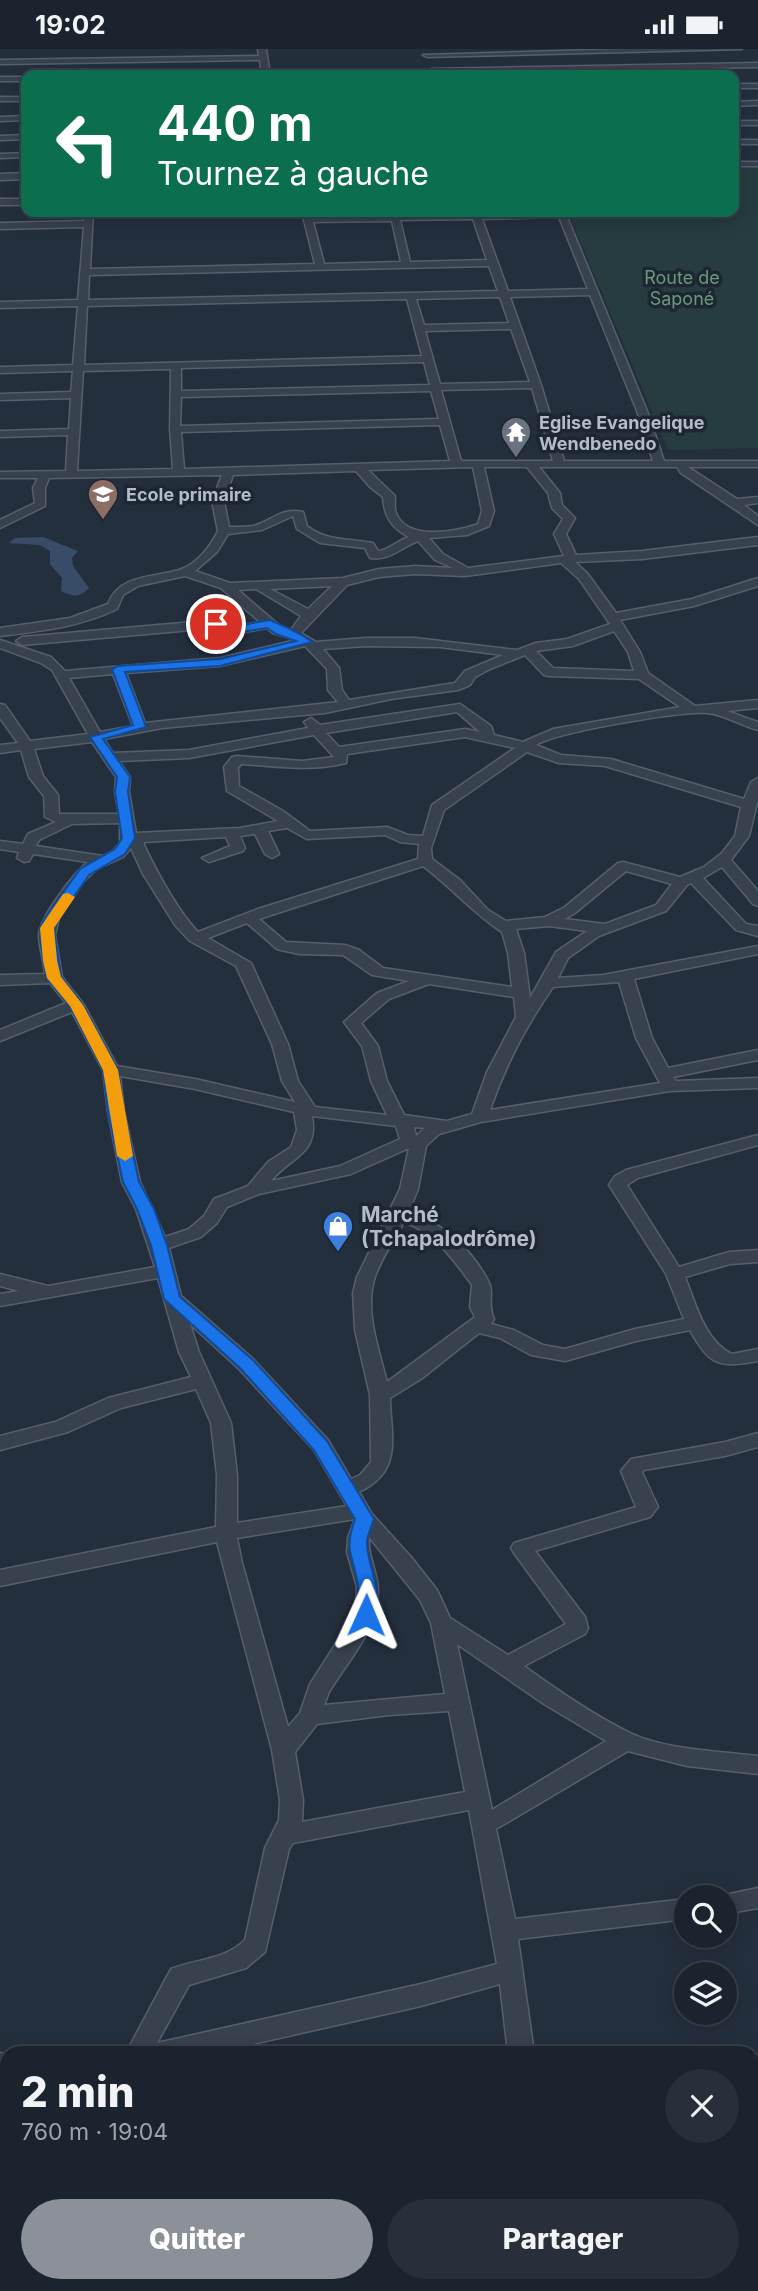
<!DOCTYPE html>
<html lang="fr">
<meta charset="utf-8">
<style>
:root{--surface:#1b232e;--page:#282f3a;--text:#f1f3f6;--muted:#a0a4aa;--line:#39404a;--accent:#8c9099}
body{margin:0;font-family:Inter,sans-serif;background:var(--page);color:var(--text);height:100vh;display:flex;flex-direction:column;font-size:26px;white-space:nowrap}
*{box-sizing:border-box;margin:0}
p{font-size:23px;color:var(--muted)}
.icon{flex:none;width:38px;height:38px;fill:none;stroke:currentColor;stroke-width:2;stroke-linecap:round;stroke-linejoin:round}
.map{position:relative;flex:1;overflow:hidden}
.side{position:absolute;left:0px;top:1997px;width:760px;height:247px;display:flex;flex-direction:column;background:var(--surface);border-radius:21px 21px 0 0;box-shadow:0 4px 18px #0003,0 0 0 2px var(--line)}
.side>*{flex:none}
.guide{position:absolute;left:21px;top:21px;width:718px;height:147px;border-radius:14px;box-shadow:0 4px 18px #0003,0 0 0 2px var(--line);background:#0b6e4f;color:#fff;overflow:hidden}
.fabs{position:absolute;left:674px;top:1836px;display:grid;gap:14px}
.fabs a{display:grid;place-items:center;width:63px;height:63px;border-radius:50%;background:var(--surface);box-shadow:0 4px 18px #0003,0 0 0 2px var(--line);font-size:35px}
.pin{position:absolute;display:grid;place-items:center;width:60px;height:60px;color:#fff;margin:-30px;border:4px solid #fff;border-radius:50%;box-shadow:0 2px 7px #0007}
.me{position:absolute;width:77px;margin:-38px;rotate:1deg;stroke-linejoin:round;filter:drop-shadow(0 0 5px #0008)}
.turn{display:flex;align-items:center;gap:24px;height:147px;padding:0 21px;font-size:32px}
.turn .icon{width:91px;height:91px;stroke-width:2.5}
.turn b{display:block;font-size:49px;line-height:60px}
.round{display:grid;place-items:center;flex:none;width:74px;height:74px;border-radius:37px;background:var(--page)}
.summary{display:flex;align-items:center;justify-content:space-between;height:119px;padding:0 21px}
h1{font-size:42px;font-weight:800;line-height:52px}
.primary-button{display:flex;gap:14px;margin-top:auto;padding:14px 21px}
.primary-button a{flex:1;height:80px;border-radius:42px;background:var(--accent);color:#fff;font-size:28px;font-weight:800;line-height:80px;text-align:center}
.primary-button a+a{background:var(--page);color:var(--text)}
.status{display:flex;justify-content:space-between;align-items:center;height:49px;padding:0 35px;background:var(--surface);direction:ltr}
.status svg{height:19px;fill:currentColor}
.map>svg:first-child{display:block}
.green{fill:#263c3f}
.water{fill:#394c67}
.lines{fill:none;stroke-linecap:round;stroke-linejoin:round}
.minor-casing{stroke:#565f6c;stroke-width:3}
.minor{fill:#38414e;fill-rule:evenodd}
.route{fill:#1a73e8;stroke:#114b97;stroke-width:2}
.slow{fill:#f59e0b}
.labels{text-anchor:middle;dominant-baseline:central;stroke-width:7;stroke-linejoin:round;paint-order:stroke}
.far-park-label{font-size:18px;fill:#6b9a76;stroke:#1d2633}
.far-poi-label{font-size:18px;font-weight:bold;fill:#b4bcc9;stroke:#1d2633;text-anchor:start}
.poi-label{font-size:21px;font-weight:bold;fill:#b4bcc9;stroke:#1d2633;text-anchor:start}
</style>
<div class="status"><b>19:02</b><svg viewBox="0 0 49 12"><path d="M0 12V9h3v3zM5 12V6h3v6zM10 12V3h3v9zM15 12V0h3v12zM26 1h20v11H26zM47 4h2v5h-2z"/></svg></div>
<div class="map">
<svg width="758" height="2242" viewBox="0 0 758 2242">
<rect width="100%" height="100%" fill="#242f3e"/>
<polygon class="green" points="758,117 758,399 668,401 568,163 733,163 733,118"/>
<path class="water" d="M43,488L78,502L72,509L73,517L89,539C79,549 73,548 61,542L62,529L50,515V502L40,496L9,494L15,489Z"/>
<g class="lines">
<g class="minor-casing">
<g id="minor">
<polygon points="258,0 266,0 270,26 262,26 260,11 0,15 0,11 259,7"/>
<polygon points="626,0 742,0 427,8 423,6"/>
<polygon points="758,14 758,18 431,24 427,22 431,20"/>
<rect x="0" y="28" width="26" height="4"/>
<rect x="733" y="35" width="25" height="4"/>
<rect x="0" y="48" width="26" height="4"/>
<polygon points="758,52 758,56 733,57 733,53"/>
<polygon points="26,67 26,71 0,72 0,68"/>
<rect x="733" y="72" width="25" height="4"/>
<polygon points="26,86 26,90 0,91 0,87"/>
<rect x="733" y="91" width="25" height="4"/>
<polygon points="26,104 26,108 0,109 0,105"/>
<rect x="733" y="113" width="25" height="4"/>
<polygon points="26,124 26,130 0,131 0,125"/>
<rect x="0" y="150" width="26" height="6"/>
<path d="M85,163H93L90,220L315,215L302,163H310L312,168L390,166V163H398L399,166L565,163L647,362L664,412H758V418H688L737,450L758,448V454L744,456L758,467V476L681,424L677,418H539L560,444L562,456L575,469L566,485L576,506L642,502L758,488V496L642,510L575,513L587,524L616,564L692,550L758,529V537L694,557L620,571L640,603L648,624L695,657L758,651V659L727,662L758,673V681C742,677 723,665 707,664C680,662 557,683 536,696L561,706L611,710L744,750L751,733L758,729V750L749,787L731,811L758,842V857L753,855L722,818L703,829L746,875L758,877V887L736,881L691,834L687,836L666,862L599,887L568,909L558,929L603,926L758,897V905L634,930L652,989L668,1019L758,1001V1011L673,1028L676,1032L758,1029V1039L670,1042L481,1073L439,1085L426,1097L418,1140L409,1162C441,1173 474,1202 489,1234C494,1244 487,1255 494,1270L491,1275L514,1281L543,1296L565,1300L635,1280L684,1270L666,1225L609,1136L615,1127L626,1121L758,1086V1096L638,1129L627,1136L679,1218L729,1203L758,1201V1213L730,1215L685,1228C695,1253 705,1293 732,1305L758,1300V1312C719,1319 710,1317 690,1281L636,1292L565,1312L531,1306L500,1289L479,1284L421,1330L390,1349C391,1390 403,1422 359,1443L372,1465L411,1508L437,1541L450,1569L508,1606L566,1575L514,1504L511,1499L514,1494L636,1458L621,1422L631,1410L725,1393L758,1384V1398L725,1407L644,1421L642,1423L658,1458L650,1468L535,1502L585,1568L588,1579L585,1585L524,1617C557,1641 593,1666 630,1684C666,1701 718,1702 758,1707V1725L687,1717L628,1702L496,1780L515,1870L686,1850V1870L518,1890L534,2004H508L500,1935L421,1957L213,2004H126L171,1920C196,1910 225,1911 245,1891L265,1799L279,1771L280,1751L272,1701L217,1493L0,1537V1521L216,1478L217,1426L211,1374L196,1340L121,1359L68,1383L0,1401V1387L55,1373L108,1349L191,1328L179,1303L158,1229L0,1257V1245L19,1242L0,1237V1225L48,1237L155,1218L136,1160L122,1133L108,1063L103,1021L72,963L0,992V981L66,954L50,934L0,936V926L45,925C44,913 39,898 39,886C40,868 74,824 88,813L33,805L29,812L24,813L17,809L19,803L0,800V792L23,795L28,785L56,773L45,768L44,747L29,728L21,701L0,704V696L18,694L0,669V655L5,656L30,692L88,685L52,621L41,614L0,599V591L51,608L65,622L220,609L296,591L273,584L267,579L228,586L214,579L22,596L16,592L22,588L216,571L230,578L260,573L221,539L185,527L138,537L123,546L117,560C80,578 41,582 0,587V579L70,569L108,555C119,525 153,529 179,521C196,516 211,497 218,482L212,452L222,426L49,429L45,439V457L0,479V471L35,454L33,439L38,429H0V423L66,422L68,386L0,388V382L69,380L71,349L0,351V345L71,343L73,322L0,324V318L73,316L78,257L0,259V253L78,251L84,178L0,180V174L84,172ZM559,168L588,240L508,242L482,170ZM473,170L487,211L410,213L400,171ZM392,172L401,213L324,215L313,173ZM489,217L498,242L88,251L89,226ZM590,246L637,362L653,412H564L541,336L510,248ZM500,248L509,274L424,276L416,250ZM407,250L422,307L84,316L87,257ZM511,280L530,333L440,335L425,282ZM424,313L430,336L181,342V319ZM171,320L170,380L173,420L77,422L83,322ZM532,339L553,412H461L441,341ZM431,342L439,370L180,377L181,348ZM440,376L450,412L184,420L181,383ZM473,418L482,462L478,475C456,483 406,492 396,464C394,459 395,452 395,447L368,421ZM484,418H527L548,444L552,459L563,470L554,485L564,507L468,519L443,505L429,489L467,486L489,477L494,462ZM356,422L370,438L383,448C384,468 392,479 409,488C398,491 387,502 378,502L373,494C349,489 327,493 307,477L303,463C281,458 272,472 253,477C245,478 237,478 229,478L224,452L233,426ZM293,467L297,480L320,494L365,499L370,509C390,512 400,499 418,492L435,511L453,519L415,517L379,520L343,529L230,534L195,522L217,503L228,485L262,481ZM561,514L579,530L610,575L567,590L536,594L517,601L415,589H365L316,593L301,584L347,536L379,528L415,525L465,527ZM332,537L308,560L270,540ZM256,540L301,567L291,581L281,578L238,541ZM614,582L628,603L634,622L553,619L536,602L573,597ZM305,597L327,620L328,641L338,653L145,674L126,624L220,617ZM365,597L440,598L503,606L465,622L455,634L349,651L342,641L339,619L323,600ZM525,606L544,626L549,627L639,630L680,658L553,680L523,693L494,686L491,677L460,655L320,676L311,669L304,673L308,679L189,701L113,704L104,690L162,679L325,664L391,650L458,641L470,636L475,628L490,620ZM113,625L133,677L100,683L69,629ZM457,663L480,683L465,680L339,698L326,684ZM314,686L334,708L302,712L237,707L232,708L224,718L227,742L278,772L240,779L136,784L129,743L130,728L119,712L189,709ZM465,688L515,699L432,756L423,787L408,786L387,778L310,782L283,762L239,737L238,719L241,715C277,717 310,723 346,714L347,705ZM92,693L116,728L115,743L119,765H59L58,746L43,727L34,700ZM527,703L559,714L605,717L741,758L735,787L722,804L704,818L680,828L623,813L618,814L565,858L545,868L506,872L488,861L460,831L432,810L431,799L444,761ZM120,774V794L113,802L103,807L36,797L39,791L72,775ZM287,779L307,790L385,786L400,793L419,795L418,810L258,860L198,883C177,861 157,823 144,796V793L226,788L230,797L202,809L209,813L243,802L245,799L240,787L255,785L265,805L272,809L279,805L268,782ZM131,799L143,825L175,876L190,892L236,917L272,995L282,1032L295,1053L195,1030L117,1017L84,956L62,928L55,886L59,869L84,832L97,820L123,808ZM423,817C451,838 473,864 502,883L508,904L512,938L383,919L359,901L345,896L286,893L259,870ZM626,822L672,835L656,856L605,875L565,870L575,864ZM247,874L277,900L299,905L343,906L372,926L409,932L377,944L344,973L362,997L371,1032L387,1066L315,1058L298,1032L288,995L251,914L208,889ZM549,877L587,882L556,903L530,949L524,904L516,880ZM619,933L636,989L660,1034L490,1061C505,1017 526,977 553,938ZM429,935L514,948L516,968L487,1023L472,1065L447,1072L404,1066L387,1032L378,997L361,974L389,950ZM120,1027L195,1040L294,1063L297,1081L291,1098L268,1113L248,1137L214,1150L204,1167L189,1180L165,1188L140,1133L124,1063ZM312,1067L396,1077L400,1090L340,1117L271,1132C291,1107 319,1106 312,1067ZM414,1078L425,1079L416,1087ZM409,1099L400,1140L357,1228L353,1244L355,1281L370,1346L371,1413L360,1426L351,1430L328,1391L253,1310L181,1247L169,1199L201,1188L217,1174L227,1158L259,1145L351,1125ZM404,1173C434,1183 454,1211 472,1236L470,1258L475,1268L387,1333C379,1301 365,1264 374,1231C380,1211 394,1191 404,1173ZM190,1275L239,1320L314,1401L347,1457L237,1474V1426L231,1374L199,1303ZM355,1470L348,1489L347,1503L357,1538L355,1565L310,1635L300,1664L288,1678L242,1514L237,1489ZM369,1488L420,1551L431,1574L445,1645L324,1656L329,1643C348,1612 379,1579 378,1541C378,1523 367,1507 369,1488ZM457,1595L544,1655L606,1692L492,1761ZM449,1662L465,1743L302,1773L303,1751L295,1703L317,1675L389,1666ZM469,1761L497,1915L421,1935L157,1994L189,1936L246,1919L265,1903L289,1800L293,1794Z"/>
<polygon points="758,1839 758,1859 724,1865 724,1848 715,1848"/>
<polygon points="0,2004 7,2005 7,2027 0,2026"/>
<polygon points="7,2227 7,2236 31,2236 28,2242 0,2242 0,2230"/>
<rect x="60" y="2236" width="28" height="6"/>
<polygon points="219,2236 255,2236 255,2241 217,2242"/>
<polygon points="356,2236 430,2236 427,2242 354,2242"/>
<polygon points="541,2236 569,2236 570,2242 542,2242"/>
</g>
</g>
<use href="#minor" class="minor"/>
</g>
<path class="route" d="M270,571C281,576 303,585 312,593L220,617L125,623L146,678L103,690L130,728L128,743L135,789L125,805L89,826L59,869L54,879L61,928L83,956L118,1021L124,1063L139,1133L154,1160L167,1196L180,1248L253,1311L327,1392L374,1470C372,1477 368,1484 367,1492C366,1518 387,1545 373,1571L366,1573L359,1571C353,1560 359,1548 358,1537C354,1506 343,1504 355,1470L314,1401L240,1319L164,1250L151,1196L137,1160L123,1133L108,1063L103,1021L70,957L47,929L43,912L40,879L45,869L80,820L115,800L122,789L115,743L117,728L90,688L133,676L112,620L118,617L220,610L296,592L276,585L267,579L228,585L210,575L216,571L230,578Z"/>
<polygon class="slow" points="68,844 75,848 54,879 57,912 61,928 83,956 118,1021 133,1107 125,1112 117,1107 103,1021 70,957 47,929 43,912 40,879 63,845"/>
<defs>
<g id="temple-pin" transform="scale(1.575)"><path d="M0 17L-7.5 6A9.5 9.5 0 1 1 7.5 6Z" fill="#6b7280" stroke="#1d2633"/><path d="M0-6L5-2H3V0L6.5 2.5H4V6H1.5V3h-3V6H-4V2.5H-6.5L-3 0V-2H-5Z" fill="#fff"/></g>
<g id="school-pin" transform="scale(1.575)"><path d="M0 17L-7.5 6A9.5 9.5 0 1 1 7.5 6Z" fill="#8d6e63" stroke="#1d2633"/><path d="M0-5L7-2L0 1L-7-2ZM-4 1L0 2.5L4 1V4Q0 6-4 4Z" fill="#fff"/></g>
<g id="shop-pin" transform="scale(1.575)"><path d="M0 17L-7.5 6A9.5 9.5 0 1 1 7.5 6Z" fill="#3f7fe0" stroke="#1d2633"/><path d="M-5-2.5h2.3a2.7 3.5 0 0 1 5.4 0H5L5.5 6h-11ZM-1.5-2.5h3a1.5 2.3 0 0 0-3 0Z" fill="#fff"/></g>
</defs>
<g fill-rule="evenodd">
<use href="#temple-pin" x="516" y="383"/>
<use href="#school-pin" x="103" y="445"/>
<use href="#shop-pin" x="338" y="1177"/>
</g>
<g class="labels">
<g class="far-park-label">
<text x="682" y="228">Route de<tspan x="682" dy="21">Saponé</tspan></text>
</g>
<g class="far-poi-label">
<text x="539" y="373">Eglise Evangelique<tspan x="539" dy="21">Wendbenedo</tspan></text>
<text x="126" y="445">Ecole primaire</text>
</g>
<g class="poi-label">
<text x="361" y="1165">Marché<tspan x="361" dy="24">(Tchapalodrôme)</tspan></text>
</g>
</g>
</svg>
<div class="fabs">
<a><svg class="icon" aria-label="search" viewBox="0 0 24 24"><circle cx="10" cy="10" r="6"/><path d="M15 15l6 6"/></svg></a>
<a><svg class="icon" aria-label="layers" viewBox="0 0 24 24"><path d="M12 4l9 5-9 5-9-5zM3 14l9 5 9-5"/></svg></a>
</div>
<div class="pin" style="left:216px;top:575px;background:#d93025"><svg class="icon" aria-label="arrive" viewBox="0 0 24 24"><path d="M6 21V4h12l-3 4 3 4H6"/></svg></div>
<svg class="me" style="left:366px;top:1566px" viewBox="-20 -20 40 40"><path d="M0-17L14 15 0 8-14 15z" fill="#1a73e8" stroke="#fff" stroke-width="4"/></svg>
<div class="guide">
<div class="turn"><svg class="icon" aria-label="left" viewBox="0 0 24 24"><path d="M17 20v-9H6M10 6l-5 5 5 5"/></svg><div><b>440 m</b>Tournez à gauche</div></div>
</div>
<section class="side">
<div class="summary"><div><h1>2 min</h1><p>760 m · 19:04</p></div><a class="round"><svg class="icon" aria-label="close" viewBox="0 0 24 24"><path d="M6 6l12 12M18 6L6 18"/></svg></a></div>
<div class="primary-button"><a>Quitter</a><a>Partager</a></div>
</section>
</div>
